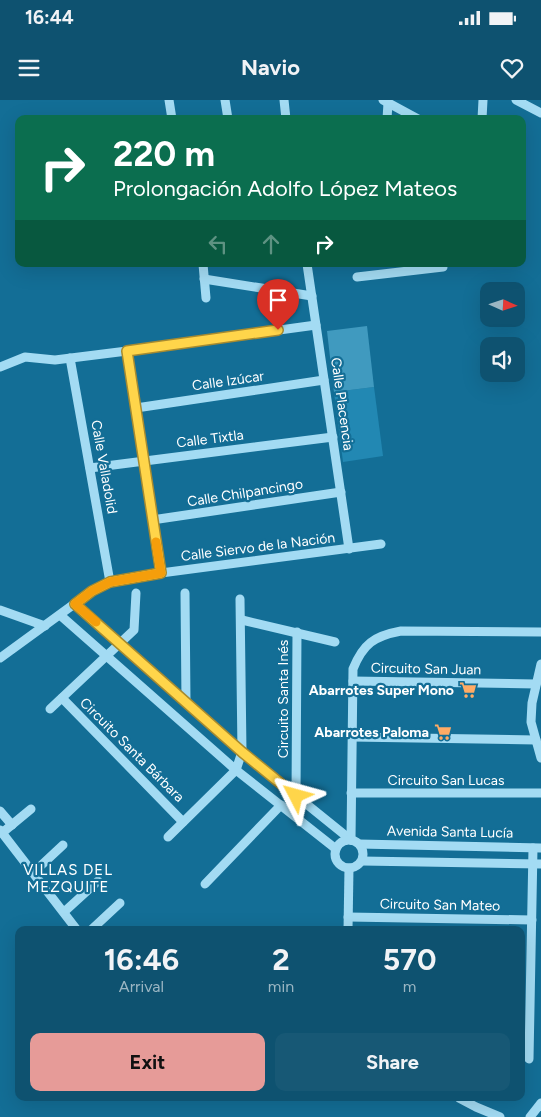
<!DOCTYPE html>
<meta charset="utf-8">
<style>
:root{--surface:#0e5270;--page:#175875;--text:#f1f3f6;--muted:#9bb6c3;--accent:#e69b98}
body{margin:0;font-family:Figtree,sans-serif;background:var(--page);color:var(--text);height:100vh;display:flex;flex-direction:column;font-size:19px;white-space:nowrap}
*{box-sizing:border-box;margin:0}
p{font-size:16px;color:var(--muted)}
.icon{flex:none;width:28px;height:28px;fill:none;stroke:currentColor;stroke-width:2;stroke-linecap:round;stroke-linejoin:round}
.map{position:relative;flex:1;overflow:hidden}
.sheet{position:absolute;left:15px;top:826px;width:510px;height:175px;display:flex;flex-direction:column;background:var(--surface);border-radius:10px;box-shadow:0 5px 20px #0002}
.sheet>*{flex:none}
.banner{position:absolute;left:15px;top:15px;width:511px;height:152px;border-radius:10px;box-shadow:0 5px 20px #0002;background:#0b6e4f;color:#fff;overflow:hidden}
.needle{width:32px;rotate:93deg}
.controls{position:absolute;left:480px;top:182px;display:grid;gap:10px}
.controls a{display:grid;place-items:center;width:45px;height:45px;border-radius:10px;background:var(--surface);box-shadow:0 5px 20px #0002;font-size:25px}
.pin{position:absolute;display:grid;place-items:center;width:42px;height:42px;color:#fff;margin:-51px -21px;border-radius:50% 50% 50% 0;rotate:-45deg;box-shadow:0 0 5px #0007}
.pin .icon{rotate:45deg}
.me{position:absolute;width:55px;margin:-28px;rotate:309deg;stroke-linejoin:round;filter:drop-shadow(0 0 4px #0008)}
.turn{display:flex;align-items:center;gap:18px;height:105px;padding:0 15px;font-size:22px}
.turn .icon{width:65px;height:65px;stroke-width:2.5}
.turn b{display:block;font-size:35px;line-height:42px}
.lanes{display:flex;align-items:center;height:48px;padding:0 15px;background:#0003;justify-content:center;gap:25px;direction:ltr}
.lanes .off{opacity:.35}
.eta{display:flex;justify-content:space-evenly;align-items:center;height:85px;text-align:center}
.eta b{font-size:30px;font-weight:700;line-height:35px}
.button{display:flex;gap:10px;margin-top:auto;padding:10px 15px}
.button a{flex:1;height:58px;border-radius:10px;background:var(--accent);color:#111;font-size:20px;font-weight:700;line-height:58px;text-align:center}
.button a+a{background:var(--page);color:var(--text)}
.status{display:flex;justify-content:space-between;align-items:center;height:35px;padding:0 25px;background:var(--surface);direction:ltr}
.status svg{height:14px;fill:currentColor}
header{display:flex;justify-content:space-between;align-items:center;height:65px;padding:0 15px;background:var(--surface);font-size:22px;font-weight:700}
.map>svg:first-child{display:block}
.green{fill:#2288b3}
.building{fill:#409abf}
.lines{fill:none;stroke-linecap:round;stroke-linejoin:round}
.minor{stroke:#a3dbf3;stroke-width:9}
.route-casing{stroke:#a68a30;stroke-width:12}
.route{stroke:#ffd54a;stroke-width:9}
.slow{stroke:#f59e0b;stroke-width:9}
.labels{text-anchor:middle;dominant-baseline:central;stroke-width:4.5;stroke-linejoin:round;paint-order:stroke}
.street-label{font-size:14px;fill:#fff;stroke:#136e96}
.poi-label{font-size:14px;font-weight:bold;fill:#fff;stroke:#136e96;text-anchor:end}
.neighbourhood-label{font-size:15px;letter-spacing:1px;fill:#fff;stroke:#136e96}
</style>
<div class="status"><b>16:44</b><svg viewBox="0 0 49 12"><path d="M0 12V9h3v3zM5 12V6h3v6zM10 12V3h3v9zM15 12V0h3v12zM26 1h20v11H26zM47 4h2v5h-2z"/></svg></div>
<header><svg class="icon" aria-label="menu" viewBox="0 0 24 24"><path d="M4 6h16M4 12h16M4 18h16"/></svg>Navio<svg class="icon" aria-label="heart" viewBox="0 0 24 24"><path d="M12 20l-8-8c-3-5 5-10 8-4 3-6 11-1 8 4z"/></svg></header>
<div class="map">
<svg width="541" height="1017" viewBox="0 0 541 1017">
<rect width="100%" height="100%" fill="#136e96"/>
<polygon class="green" points="374,287 383,356 343,362 334,292"/>
<polygon class="building" points="367,226 374,287 334,292 327,231"/>
<g class="lines">
<g class="minor">
<polyline points="169,0 172,19"/>
<polyline points="225,0 228,19"/>
<polyline points="284,0 286,19"/>
<polyline points="383,0 418,19"/>
<polyline points="516,0 541,13"/>
<polyline points="387,19 388,3"/>
<polyline points="482,19 483,0"/>
<polyline points="203,164 206,198"/>
<polyline points="307,164 349,449"/>
<polyline points="357,177 443,167 443,164"/>
<polyline points="204,179 312,196"/>
<polyline points="127,251 161,473"/>
<polyline points="70,258 110,482"/>
<polyline points="0,267 25,257 55,260 127,251 316,225"/>
<polyline points="136,308 324,280"/>
<polyline points="90,368 333,337"/>
<polyline points="152,420 341,392"/>
<polyline points="185,493 186,602"/>
<polyline points="75,504 242,652 351,740"/>
<polyline points="0,510 45,526"/>
<polyline points="60,515 236,670 336,749"/>
<polyline points="242,520 335,542"/>
<polyline points="0,558 92,491 110,482 161,473 381,444"/>
<polyline points="541,564 532,603 531,622 541,658"/>
<polyline points="353,581 536,584"/>
<polyline points="62,598 183,722"/>
<polyline points="50,609 134,530 136,493"/>
<polyline points="352,637 536,640"/>
<polyline points="351,693 541,693"/>
<polyline points="296,696 297,532"/>
<polyline points="0,711 12,725"/>
<polyline points="0,730 77,830"/>
<polyline points="2,733 31,709"/>
<polyline points="168,737 236,670 242,652 240,499"/>
<path d="M351,740L353,569C363,544 374,536 401,531L541,532"/>
<circle cx="349" cy="754" r="14"/>
<polyline points="359,744 541,748"/>
<polyline points="362,761 541,764"/>
<polyline points="33,773 63,745"/>
<polyline points="205,784 281,705"/>
<polyline points="64,812 98,781"/>
<polyline points="348,817 532,820"/>
<polyline points="91,830 120,803"/>
<polyline points="348,830 349,768"/>
<polyline points="529,959 533,748"/>
<polyline points="459,998 476,1007 500,1017"/>
<polyline points="530,1017 541,1003"/>
</g>
</g>
<g class="lines">
<g class="route-casing">
<polyline id="route" points="278,230 127,251 161,473 110,482 92,491 75,504 242,652 296,696"/>
</g>
<use href="#route" class="route"/>
<polyline class="slow" points="96,522 75,504 92,491 110,482 161,473 156,442"/>
</g>
<defs>
<g id="supermarket-bare" transform="scale(1.35)"><path d="M-6-5.5h2.5l.6 2H6L4.5 2H-2.5L-4.4-4H-6ZM-1.5 3.2a1.3 1.3 0 1 0 .1 0ZM3 3.2a1.3 1.3 0 1 0 .1 0Z" fill="#ffab65" stroke="#136e96" stroke-width="2.5" paint-order="stroke"/></g>
</defs>
<g fill-rule="evenodd">
<use href="#supermarket-bare" x="468" y="590"/>
<use href="#supermarket-bare" x="443" y="632"/>
</g>
<g class="labels">
<g class="street-label">
<text transform="translate(228 281) rotate(-8)">Calle Izúcar</text>
<text transform="translate(342 304) rotate(82)">Calle Placencia</text>
<text transform="translate(210 339) rotate(-7)">Calle Tixtla</text>
<text transform="translate(104 367) rotate(80)">Calle Valladolid</text>
<text transform="translate(245 393) rotate(-9)">Calle Chilpancingo</text>
<text transform="translate(258 447) rotate(-7)">Calle Siervo de la Nación</text>
<text transform="translate(426 569) rotate(1)">Circuito San Juan</text>
<text transform="translate(283 599) rotate(-90)">Circuito Santa Inés</text>
<text transform="translate(132 650) rotate(45)">Circuito Santa Bárbara</text>
<text x="446" y="680">Circuito San Lucas</text>
<text transform="translate(450 732) rotate(1)">Avenida Santa Lucía</text>
<text transform="translate(440 805) rotate(1)">Circuito San Mateo</text>
</g>
<g class="poi-label">
<text x="454" y="590">Abarrotes Super Mono</text>
<text x="429" y="632">Abarrotes Paloma</text>
</g>
<g class="neighbourhood-label">
<text x="68" y="770">VILLAS DEL<tspan x="68" dy="17">MEZQUITE</tspan></text>
</g>
</g>
</svg>
<div class="controls">
<a><svg class="needle" viewBox="-14 -14 28 28"><path d="M0-13l5 13h-10z" fill="#e53935"/><path d="M0 13l5-13h-10z" fill="#9bb6c3"/></svg></a>
<a><svg class="icon" aria-label="sound" viewBox="0 0 24 24"><path d="M4 9h4l5-4v14l-5-4H4zM17 9q2 3 0 6"/></svg></a>
</div>
<div class="pin" style="left:278px;top:230px;background:#d93025"><svg class="icon" aria-label="arrive" viewBox="0 0 24 24"><path d="M6 21V4h12l-3 4 3 4H6"/></svg></div>
<svg class="me" style="left:296px;top:696px" viewBox="-20 -20 40 40"><path d="M0-17L14 15 0 8-14 15z" fill="#ffd54a" stroke="#fff" stroke-width="4"/></svg>
<div class="banner">
<div class="turn"><svg class="icon" aria-label="right" viewBox="0 0 24 24"><path d="M7 20v-9h11M14 6l5 5-5 5"/></svg><div><b>220 m</b>Prolongación Adolfo López Mateos</div></div>
<div class="lanes"><svg class="icon off" aria-label="left" viewBox="0 0 24 24"><path d="M17 20v-9H6M10 6l-5 5 5 5"/></svg><svg class="icon off" aria-label="ahead" viewBox="0 0 24 24"><path d="M12 20V5M6 11l6-6 6 6"/></svg><svg class="icon" aria-label="right" viewBox="0 0 24 24"><path d="M7 20v-9h11M14 6l5 5-5 5"/></svg></div>
</div>
<section class="sheet">
<div class="eta">
<div><b>16:46</b><p>Arrival</p></div>
<div><b>2</b><p>min</p></div>
<div><b>570</b><p>m</p></div>
</div>
<div class="button"><a>Exit</a><a>Share</a></div>
</section>
</div>
